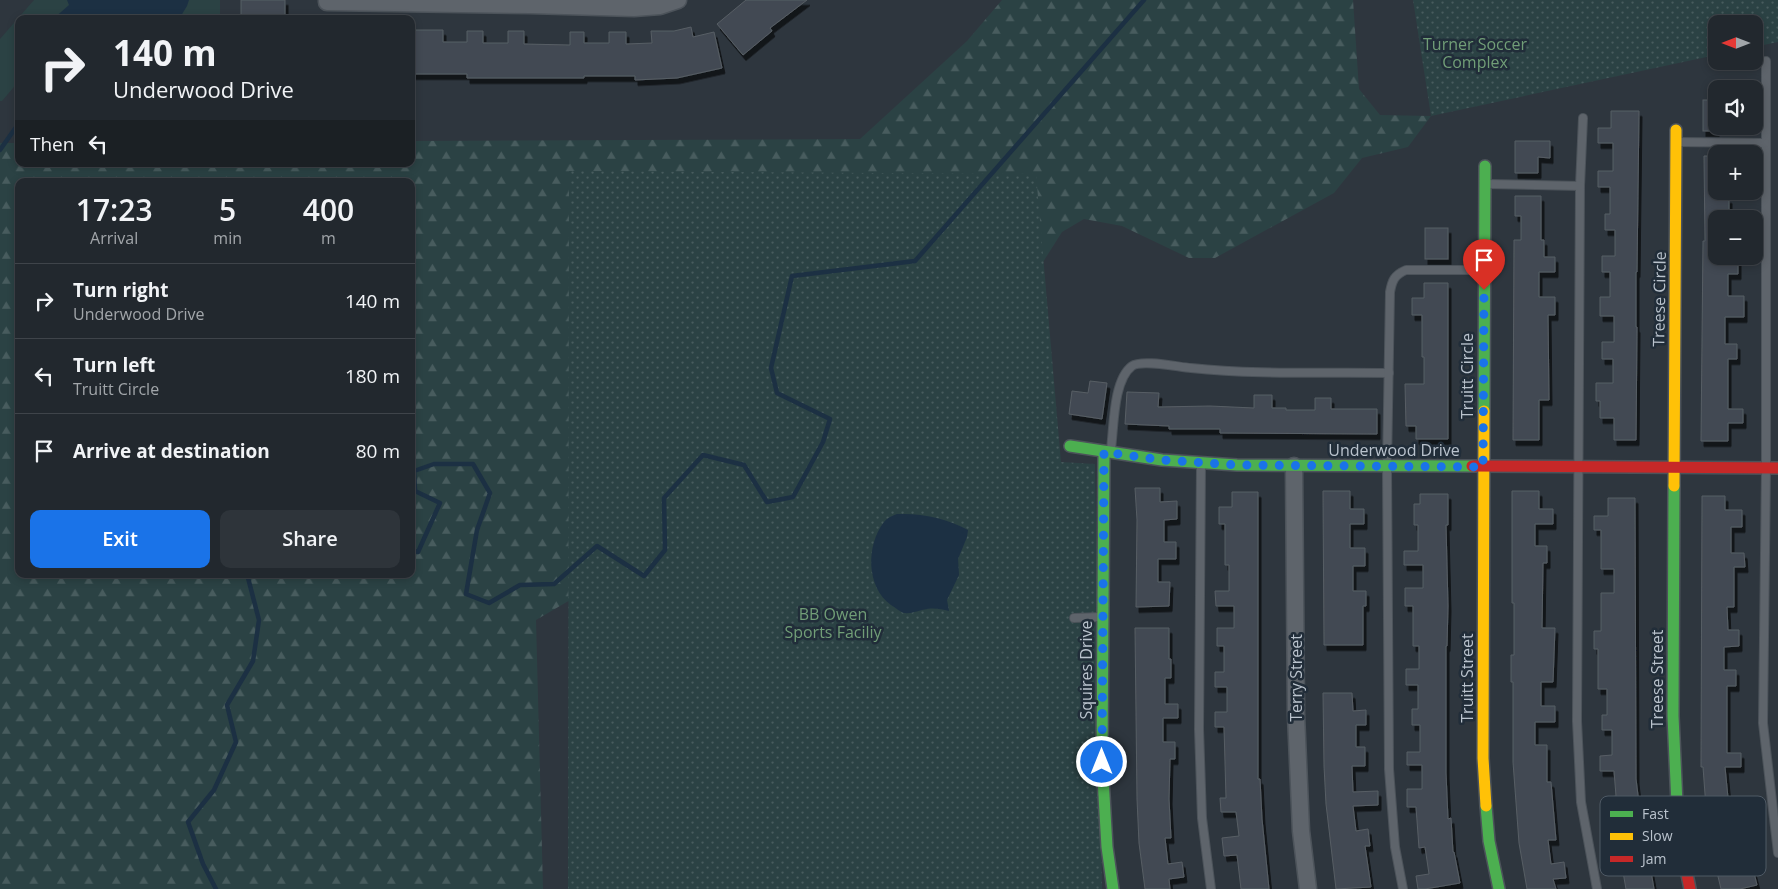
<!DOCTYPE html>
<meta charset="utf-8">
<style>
:root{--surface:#22282e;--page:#2e343a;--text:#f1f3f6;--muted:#a2a6aa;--line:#3f444a;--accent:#1a73e8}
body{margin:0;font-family:"Open Sans",sans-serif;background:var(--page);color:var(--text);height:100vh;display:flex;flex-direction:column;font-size:19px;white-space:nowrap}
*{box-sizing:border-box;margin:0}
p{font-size:16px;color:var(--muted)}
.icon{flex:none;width:28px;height:28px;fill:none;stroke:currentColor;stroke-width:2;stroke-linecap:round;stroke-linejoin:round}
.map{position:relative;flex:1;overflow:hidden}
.drawer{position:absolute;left:15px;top:178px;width:400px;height:400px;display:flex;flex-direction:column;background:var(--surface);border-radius:10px;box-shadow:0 2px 8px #0003,0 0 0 1px var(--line)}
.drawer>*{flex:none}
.banner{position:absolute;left:15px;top:15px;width:400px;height:152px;border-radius:10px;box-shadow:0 2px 8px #0003,0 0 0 1px var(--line);background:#22282e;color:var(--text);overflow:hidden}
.needle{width:32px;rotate:270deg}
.fabs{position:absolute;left:1708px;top:15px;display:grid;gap:10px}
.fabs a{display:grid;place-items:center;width:55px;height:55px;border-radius:10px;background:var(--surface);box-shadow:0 2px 8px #0003,0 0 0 1px var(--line);font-size:25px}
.pin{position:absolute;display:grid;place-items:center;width:42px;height:42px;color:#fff;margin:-51px -21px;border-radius:50% 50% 50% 0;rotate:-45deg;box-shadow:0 0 5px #0007}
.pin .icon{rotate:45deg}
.me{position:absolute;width:55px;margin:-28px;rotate:0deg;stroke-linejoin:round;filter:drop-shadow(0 0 4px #0008)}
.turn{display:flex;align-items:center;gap:18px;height:105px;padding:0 15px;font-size:22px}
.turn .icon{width:65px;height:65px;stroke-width:2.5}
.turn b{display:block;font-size:35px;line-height:42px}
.then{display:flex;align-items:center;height:48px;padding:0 15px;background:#0003;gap:10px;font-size:19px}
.eta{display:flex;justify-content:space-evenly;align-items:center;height:85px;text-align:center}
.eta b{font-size:30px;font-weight:600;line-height:35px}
.action{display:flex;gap:10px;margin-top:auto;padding:10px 15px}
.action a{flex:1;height:58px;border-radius:10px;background:var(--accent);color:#fff;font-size:20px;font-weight:600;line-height:58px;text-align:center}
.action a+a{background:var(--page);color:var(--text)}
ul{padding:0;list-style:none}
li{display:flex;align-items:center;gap:15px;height:75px;padding:0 15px;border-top:1px solid var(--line)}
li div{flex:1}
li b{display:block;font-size:19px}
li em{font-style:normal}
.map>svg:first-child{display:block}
.grass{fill:#2b4244}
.forest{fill:url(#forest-firs);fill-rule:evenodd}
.park{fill:url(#park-dots)}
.water{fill:#1c3043}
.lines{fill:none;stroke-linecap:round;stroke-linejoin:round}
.stream{stroke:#1c3043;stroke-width:4.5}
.building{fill:#434a52;stroke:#575e65;filter:url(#shadow)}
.lane-casing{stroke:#4c535a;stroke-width:10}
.street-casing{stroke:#4c535a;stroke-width:19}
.fast-casing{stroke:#4c535a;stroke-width:14}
.slow-casing{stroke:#4c535a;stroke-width:14}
.jam-casing{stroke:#4c535a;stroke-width:14}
.lane{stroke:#5e646b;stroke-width:8}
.street{stroke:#5e646b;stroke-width:16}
.fast{stroke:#4caf50;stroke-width:11}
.slow{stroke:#ffc107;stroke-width:11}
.jam{stroke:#c62828;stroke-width:11}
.route{stroke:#1a73e8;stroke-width:9;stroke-dasharray:0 16.2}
.labels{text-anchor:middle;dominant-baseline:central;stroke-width:5;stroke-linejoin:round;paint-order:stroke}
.park-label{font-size:16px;fill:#719e77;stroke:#212d39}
.street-label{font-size:16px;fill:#bac3cd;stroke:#212d39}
.key{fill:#212d39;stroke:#4f5a65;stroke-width:1}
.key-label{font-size:14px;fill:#bac3cd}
</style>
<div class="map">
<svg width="1778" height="889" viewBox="0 0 1778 889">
<defs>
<pattern id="forest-firs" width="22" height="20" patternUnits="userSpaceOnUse" patternTransform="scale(1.25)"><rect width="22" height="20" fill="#2b4244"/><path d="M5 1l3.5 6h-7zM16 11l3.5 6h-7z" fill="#485c5e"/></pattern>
<pattern id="park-dots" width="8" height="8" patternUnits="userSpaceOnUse" patternTransform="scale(1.25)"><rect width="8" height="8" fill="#2b4244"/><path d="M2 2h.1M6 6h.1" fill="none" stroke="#485c5e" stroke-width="1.8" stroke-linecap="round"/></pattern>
<filter id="shadow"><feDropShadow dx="3" dy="5.5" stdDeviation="0" flood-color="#0009"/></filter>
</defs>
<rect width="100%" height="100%" fill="#2e363e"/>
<polygon class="grass" points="34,0 220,0 220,19 19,19 19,81 2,101 0,101 0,39"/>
<path class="forest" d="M1002,0H1353L1359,89L1380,115L1431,116L1408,147L1362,158L1334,193L1215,258H1189L1122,226L1084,219L1062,232L1026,289L601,582L536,620L543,889H0V143H19V164H411V141L860,139L967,41ZM19,181H411V574H19Z"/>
<g class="park">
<polygon points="1413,0 1778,0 1778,42 1754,47 1754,24 1716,24 1716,55 1431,116"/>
<polygon points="569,171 1036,174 1061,462 1095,464 1102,889 568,889"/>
</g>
<g class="water">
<polygon points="67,0 189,0 187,6 179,19 53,19 69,5"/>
<path d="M897,514C922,513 946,518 968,530L967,537L958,559L959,575L947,600L949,611C942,609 934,608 927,609C919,610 912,614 904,613C900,612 895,607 891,605C866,587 866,545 884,522C887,518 892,516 897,514Z"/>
</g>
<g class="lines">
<g class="stream">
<polyline points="0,150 19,123"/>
<polyline points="411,550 418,552 440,503 415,491 414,471 434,464 473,464 490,493 477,530 466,594 489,603 520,585 554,584 597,546 644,576 665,550 664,498 703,455 744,465 767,502 793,497 823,442 830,419 777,393 771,368 792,276 915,261 1144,0"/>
<polyline points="216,889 203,864 188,822 214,790 236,742 227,705 253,661 259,620 247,574"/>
</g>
</g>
<g class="building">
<rect x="241" y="0" width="44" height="19"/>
<polygon points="746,0 807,0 770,28 772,31 743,55 717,24"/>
<polygon points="691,27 693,37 714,32 722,68 677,78 635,80 635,76 584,76 584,78 467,78 467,74 411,74 411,30 443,30 443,42 467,42 467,31 483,31 483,43 508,43 508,31 524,31 524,44 570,45 570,32 584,32 584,43 609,43 609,32 626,32 626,44 652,43 651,31 674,31"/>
<rect x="1703" y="100" width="13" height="31"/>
<polygon points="1611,111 1639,111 1637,272 1636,272 1636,327 1637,327 1636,440 1614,440 1614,418 1600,418 1600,401 1596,401 1596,383 1613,383 1613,359 1602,359 1602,342 1614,342 1614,316 1600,316 1600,297 1610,297 1610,272 1602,272 1602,256 1615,256 1615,230 1605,230 1605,214 1610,214 1610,187 1598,187 1598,171 1613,171 1613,143 1598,143 1598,128 1611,128"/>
<polygon points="1515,141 1550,141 1550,158 1538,157 1538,173 1515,173"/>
<polygon points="1704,156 1716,156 1716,198 1729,198 1729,219 1716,219 1716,256 1738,257 1738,274 1728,274 1728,296 1744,296 1744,317 1725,317 1725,344 1737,344 1737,359 1728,359 1728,409 1743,409 1743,423 1728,423 1728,441 1701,441 1703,241 1705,241"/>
<polygon points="1515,196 1541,196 1541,240 1544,240 1544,257 1555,257 1555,272 1539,272 1539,297 1555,297 1555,315 1548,315 1549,400 1539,400 1539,440 1513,440 1514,240 1521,240 1521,216 1515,216"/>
<rect x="1425" y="228" width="23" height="31"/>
<polygon points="1424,283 1448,283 1448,439 1416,439 1416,426 1406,426 1405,384 1424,384 1424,357 1422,357 1422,315 1412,315 1412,298 1424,298"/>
<polygon points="1090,381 1107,383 1102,419 1069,414 1072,391 1088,393"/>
<polygon points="1127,392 1159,393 1158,407 1210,406 1254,408 1254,395 1272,395 1272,408 1286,408 1286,410 1315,410 1315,398 1331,398 1331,409 1377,409 1377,434 1220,433 1220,429 1169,429 1169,426 1125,424"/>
<polygon points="1135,488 1160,488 1160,502 1177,501 1177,519 1164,520 1164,542 1176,542 1176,559 1158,559 1158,582 1170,582 1169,606 1136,607 1137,520"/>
<polygon points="1323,491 1350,491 1350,509 1364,509 1364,524 1350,524 1350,548 1365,548 1365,566 1353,566 1353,591 1366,591 1366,606 1363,606 1363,645 1324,645"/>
<polygon points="1512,491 1539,491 1539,509 1553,509 1553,524 1535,524 1535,546 1547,546 1547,563 1543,563 1542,628 1555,628 1553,682 1541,682 1541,706 1555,706 1555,722 1535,722 1535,745 1547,745 1547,782 1551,782 1556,840 1548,840 1551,864 1564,862 1566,878 1553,879 1556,889 1527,889 1519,843 1513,762 1513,682 1511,682 1511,655 1514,655 1514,603 1512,603"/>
<polygon points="1232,492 1258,492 1258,779 1260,779 1262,819 1269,889 1241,889 1237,855 1224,856 1222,838 1239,836 1236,812 1221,812 1220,798 1226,798 1224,727 1215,727 1215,712 1227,712 1227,687 1215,687 1215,672 1224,672 1224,646 1217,646 1217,628 1234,628 1234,606 1216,606 1215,591 1229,591 1229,565 1225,565 1225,524 1219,524 1219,507 1232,507"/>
<polygon points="1420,494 1448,494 1448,525 1446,525 1448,606 1447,646 1446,646 1446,773 1448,819 1451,818 1453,852 1454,852 1460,883 1425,889 1418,889 1416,876 1429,874 1425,847 1419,848 1416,807 1407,807 1407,789 1422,789 1422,765 1407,765 1407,752 1420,752 1420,725 1412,725 1412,709 1418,709 1418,685 1406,685 1406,669 1419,669 1419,646 1413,646 1413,606 1405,606 1405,588 1423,588 1423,565 1404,565 1404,551 1418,551 1418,525 1414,525 1414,504 1420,504"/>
<polygon points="1702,496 1725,496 1725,510 1742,510 1742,527 1731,527 1731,553 1744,553 1745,567 1734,567 1734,607 1727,607 1728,630 1739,630 1739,646 1724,647 1724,670 1736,670 1736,686 1727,686 1727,753 1741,753 1741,767 1725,767 1730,818 1733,831 1750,828 1753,845 1735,848 1740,872 1753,869 1757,885 1740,889 1721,889 1711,847 1707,821 1703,767 1701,767"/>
<polygon points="1608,498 1635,498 1636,779 1646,860 1649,860 1654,889 1626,889 1620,855 1606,857 1604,840 1616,839 1612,814 1606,815 1604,798 1616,796 1614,771 1600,771 1600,756 1612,755 1612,730 1602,730 1602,715 1607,715 1607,689 1598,689 1598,649 1594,649 1594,631 1601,631 1601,593 1614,593 1614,569 1601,569 1601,530 1594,530 1594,516 1608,516"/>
<polygon points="1135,628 1169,628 1169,659 1171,659 1171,678 1165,678 1165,704 1178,704 1178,718 1163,718 1163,742 1175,742 1175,759 1170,759 1169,799 1171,838 1165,838 1168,864 1182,862 1184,877 1169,879 1170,889 1145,889 1139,843 1137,799"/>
<polygon points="1323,693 1352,693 1353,711 1366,710 1366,725 1356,725 1356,747 1365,747 1365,766 1352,766 1353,792 1378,791 1378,805 1353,806 1356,831 1368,829 1370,846 1365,846 1371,887 1336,889 1326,804 1324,766"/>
</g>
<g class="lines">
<g class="lane-casing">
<g id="lane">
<polyline points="1766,61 1766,468 1763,723 1778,853"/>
<polyline points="1583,118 1580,186 1577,721 1581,802 1597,889"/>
<polyline points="1677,142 1765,143"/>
<polyline points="1487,184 1580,186"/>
<path d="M1111,449C1114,427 1113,380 1132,366C1142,359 1178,367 1191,368C1257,375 1323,372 1389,373"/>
<polyline points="1201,464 1199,729 1202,818 1211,889"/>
<polyline points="1074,618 1101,617"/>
<path d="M1403,889L1395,847L1389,769L1387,466L1390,292C1392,281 1394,275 1406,270H1482"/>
</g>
</g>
<g class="street-casing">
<g id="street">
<polyline points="327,0 327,2 530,5 634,8 660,6 678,0"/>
<polyline points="1294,466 1296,715 1301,831 1308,889"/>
</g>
</g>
<g class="fast-casing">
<g id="fast">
<polyline points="1484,411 1485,166"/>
<polyline points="1070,446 1162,460 1237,465 1472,466"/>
<polyline points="1104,452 1102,761 1107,847 1113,889"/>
<polyline points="1674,486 1673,716 1677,804"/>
<polyline points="1486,806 1489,841 1499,889"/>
</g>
</g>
<g class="slow-casing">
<g id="slow">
<polyline points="1484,411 1483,758 1486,806"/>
<polyline points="1674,486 1676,130"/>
</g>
</g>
<g class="jam-casing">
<g id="jam">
<polyline points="1472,466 1778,468"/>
<polyline points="1677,804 1683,855 1690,889"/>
</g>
</g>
<use href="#lane" class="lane"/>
<use href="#street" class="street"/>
<use href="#fast" class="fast"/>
<use href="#slow" class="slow"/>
<use href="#jam" class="jam"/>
</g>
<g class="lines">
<polyline class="route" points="1102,762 1104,452 1162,460 1237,465 1483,467 1484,290"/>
</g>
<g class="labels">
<g class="park-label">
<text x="1475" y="44">Turner Soccer<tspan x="1475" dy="18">Complex</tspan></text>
<text x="833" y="614">BB Owen<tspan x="833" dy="18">Sports Faciliy</tspan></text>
</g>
<g class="street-label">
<text transform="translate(1659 299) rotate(-89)">Treese Circle</text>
<text transform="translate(1467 376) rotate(-90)">Truitt Circle</text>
<text x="1394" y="450">Underwood Drive</text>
<text transform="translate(1086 670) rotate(-90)">Squires Drive</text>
<text transform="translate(1296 678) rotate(-90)">Terry Street</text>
<text transform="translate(1467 678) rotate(-90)">Truitt Street</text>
<text transform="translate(1657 679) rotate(-90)">Treese Street</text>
</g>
</g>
<rect x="1600" y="796" width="166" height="80" rx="8" class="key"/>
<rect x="1610" y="811" width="23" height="6" fill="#4caf50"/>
<rect x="1610" y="833" width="23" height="7" fill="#ffc107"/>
<rect x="1610" y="856" width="23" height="6" fill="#c62828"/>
<g class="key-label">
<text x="1642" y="819">Fast</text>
<text x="1642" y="841">Slow</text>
<text x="1642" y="864">Jam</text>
</g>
</svg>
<div class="fabs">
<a><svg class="needle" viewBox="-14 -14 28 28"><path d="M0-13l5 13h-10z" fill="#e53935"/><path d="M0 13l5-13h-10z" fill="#a2a6aa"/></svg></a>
<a><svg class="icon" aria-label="sound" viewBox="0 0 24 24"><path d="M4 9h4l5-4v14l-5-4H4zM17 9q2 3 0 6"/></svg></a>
<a>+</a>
<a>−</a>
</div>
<div class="pin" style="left:1484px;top:290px;background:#d93025"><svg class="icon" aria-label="arrive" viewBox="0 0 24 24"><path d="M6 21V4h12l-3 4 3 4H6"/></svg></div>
<svg class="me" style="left:1102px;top:762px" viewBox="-20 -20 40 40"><circle r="17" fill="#1a73e8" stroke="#fff" stroke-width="3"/><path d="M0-11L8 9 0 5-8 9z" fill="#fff"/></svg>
<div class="banner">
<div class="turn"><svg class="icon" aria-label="right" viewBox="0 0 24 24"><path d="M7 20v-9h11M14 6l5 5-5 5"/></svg><div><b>140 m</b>Underwood Drive</div></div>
<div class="then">Then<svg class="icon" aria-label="left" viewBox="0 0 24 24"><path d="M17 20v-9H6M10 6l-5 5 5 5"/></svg></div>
</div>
<section class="drawer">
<div class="eta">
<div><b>17:23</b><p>Arrival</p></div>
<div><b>5</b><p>min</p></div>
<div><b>400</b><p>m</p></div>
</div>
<ul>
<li><svg class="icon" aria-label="right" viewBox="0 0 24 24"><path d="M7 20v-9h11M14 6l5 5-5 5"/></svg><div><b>Turn right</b><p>Underwood Drive</p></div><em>140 m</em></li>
<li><svg class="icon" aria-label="left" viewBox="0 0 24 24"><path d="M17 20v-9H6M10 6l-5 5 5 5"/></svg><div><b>Turn left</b><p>Truitt Circle</p></div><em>180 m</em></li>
<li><svg class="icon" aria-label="arrive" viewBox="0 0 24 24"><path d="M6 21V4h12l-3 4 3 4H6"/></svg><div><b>Arrive at destination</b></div><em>80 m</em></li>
</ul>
<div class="action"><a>Exit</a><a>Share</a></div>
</section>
</div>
